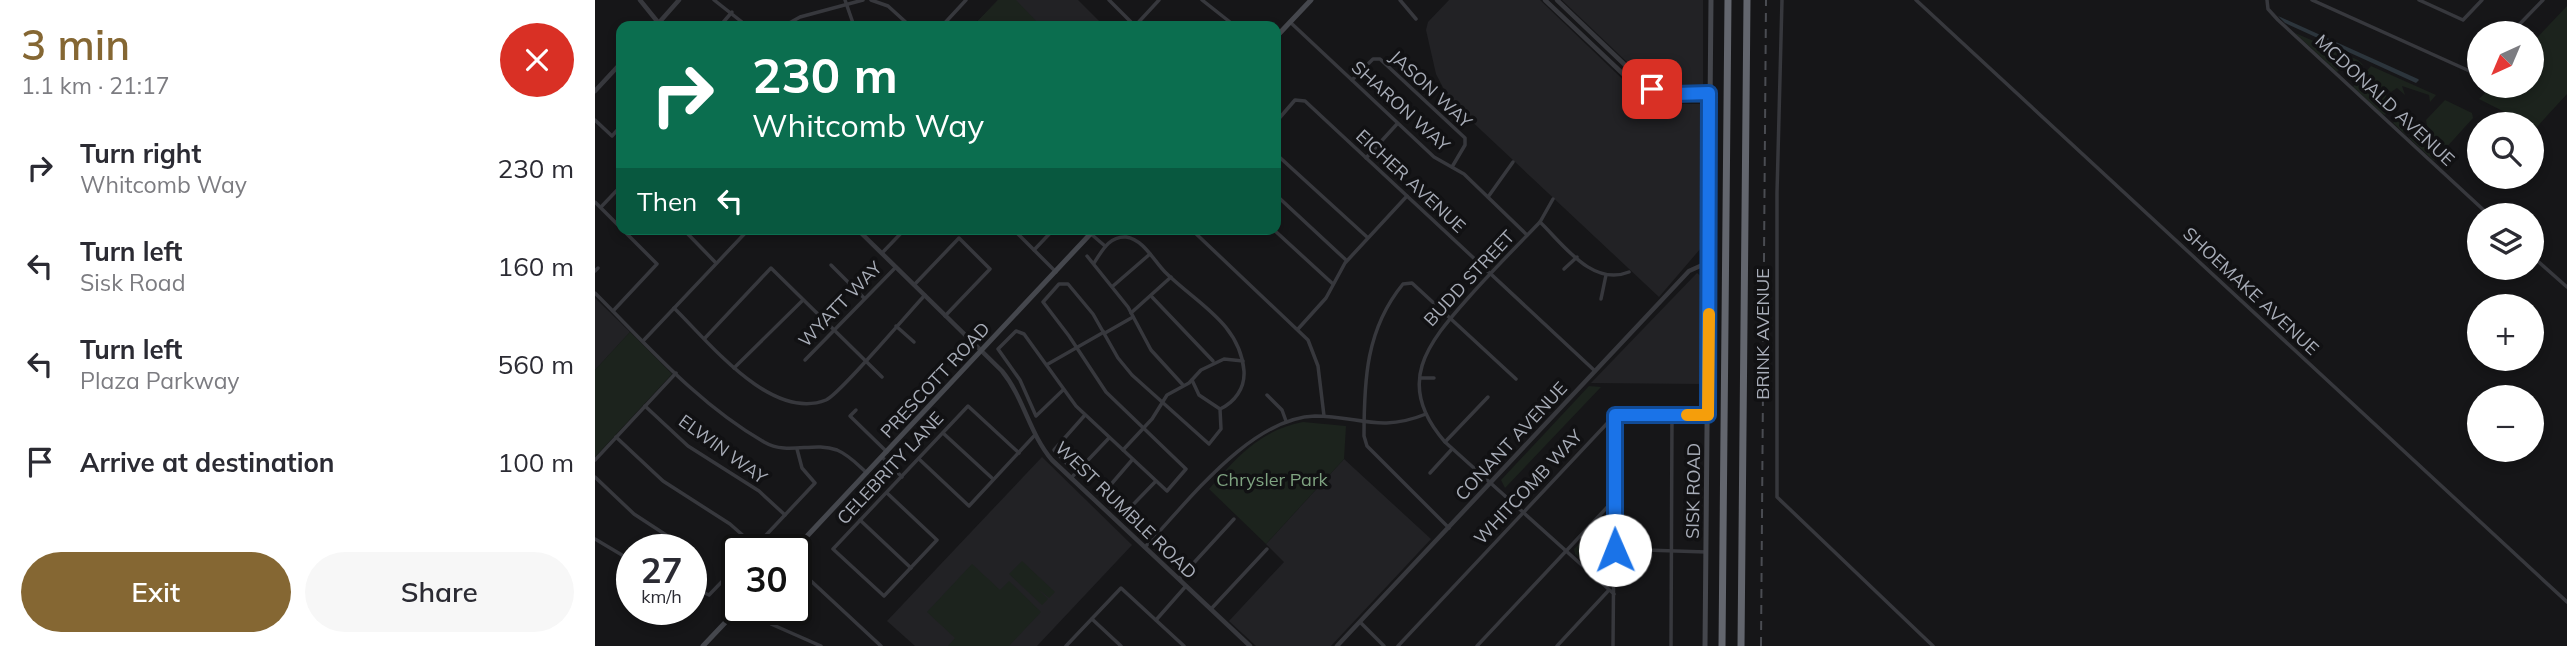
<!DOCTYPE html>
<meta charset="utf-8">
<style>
:root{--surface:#fff;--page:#f7f7f7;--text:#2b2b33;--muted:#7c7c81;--accent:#856733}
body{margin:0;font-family:Mulish,sans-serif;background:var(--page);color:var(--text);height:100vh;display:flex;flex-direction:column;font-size:26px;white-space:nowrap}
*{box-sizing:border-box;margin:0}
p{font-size:23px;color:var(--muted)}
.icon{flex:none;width:38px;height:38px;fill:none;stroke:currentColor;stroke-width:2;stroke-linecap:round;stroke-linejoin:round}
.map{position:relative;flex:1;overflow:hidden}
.sheet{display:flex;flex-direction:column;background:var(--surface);width:595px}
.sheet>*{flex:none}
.hud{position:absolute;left:21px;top:21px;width:665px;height:214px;border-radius:14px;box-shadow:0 4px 10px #0003;background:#0b6e4f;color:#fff;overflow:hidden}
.needle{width:46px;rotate:224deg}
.tools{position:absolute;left:1872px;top:21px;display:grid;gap:14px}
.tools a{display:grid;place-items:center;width:77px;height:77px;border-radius:50%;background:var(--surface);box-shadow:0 4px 10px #0003;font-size:35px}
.speed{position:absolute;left:21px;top:534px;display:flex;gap:14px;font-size:35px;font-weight:700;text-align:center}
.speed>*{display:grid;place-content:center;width:91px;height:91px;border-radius:50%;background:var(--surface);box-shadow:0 4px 10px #0003;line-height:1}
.speed small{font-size:18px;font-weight:400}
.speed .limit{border:4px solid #111;border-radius:10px;background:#fff;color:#111}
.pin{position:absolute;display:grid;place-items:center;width:60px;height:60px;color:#fff;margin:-30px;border-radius:14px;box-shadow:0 4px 10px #0006}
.me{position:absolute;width:77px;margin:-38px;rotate:359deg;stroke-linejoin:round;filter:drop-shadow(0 0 5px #0008)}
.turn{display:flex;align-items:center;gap:24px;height:147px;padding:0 21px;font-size:32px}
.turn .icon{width:91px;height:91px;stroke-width:2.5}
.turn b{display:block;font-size:49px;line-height:60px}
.then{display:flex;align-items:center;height:66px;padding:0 21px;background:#0003;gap:14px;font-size:26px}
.round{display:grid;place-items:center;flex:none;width:74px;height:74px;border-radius:37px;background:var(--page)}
.overview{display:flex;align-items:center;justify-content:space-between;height:119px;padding:0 21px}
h1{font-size:42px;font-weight:600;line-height:52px;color:var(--accent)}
.action{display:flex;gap:14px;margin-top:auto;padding:14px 21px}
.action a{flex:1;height:80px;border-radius:42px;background:var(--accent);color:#fff;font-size:28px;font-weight:600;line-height:80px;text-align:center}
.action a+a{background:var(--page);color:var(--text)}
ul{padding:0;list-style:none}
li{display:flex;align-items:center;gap:21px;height:98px;padding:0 21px}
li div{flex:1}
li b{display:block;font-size:26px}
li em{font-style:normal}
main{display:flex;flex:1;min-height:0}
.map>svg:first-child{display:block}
.built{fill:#222225}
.green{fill:#1c231d}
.water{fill:#2c353c}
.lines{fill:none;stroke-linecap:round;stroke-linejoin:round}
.minor{stroke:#37383d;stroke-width:3.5}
.tertiary{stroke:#37383d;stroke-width:4.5}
.secondary{stroke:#45474d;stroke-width:5}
.motorway{stroke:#63666e;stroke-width:7}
.rail{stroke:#4a4c52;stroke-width:2;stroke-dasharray:9 7;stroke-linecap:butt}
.route-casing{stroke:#114b97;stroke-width:18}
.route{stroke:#1a73e8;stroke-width:12}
.slow{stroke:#f59e0b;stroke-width:12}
.labels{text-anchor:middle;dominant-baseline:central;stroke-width:7;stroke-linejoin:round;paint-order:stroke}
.street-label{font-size:18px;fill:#a8adb8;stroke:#111113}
.park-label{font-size:18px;fill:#7fa381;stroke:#111113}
</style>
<main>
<section class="sheet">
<div class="overview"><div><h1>3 min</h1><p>1.1 km · 21:17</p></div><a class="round" style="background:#d93025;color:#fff"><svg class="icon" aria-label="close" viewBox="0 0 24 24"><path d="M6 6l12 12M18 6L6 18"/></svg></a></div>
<ul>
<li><svg class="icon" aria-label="right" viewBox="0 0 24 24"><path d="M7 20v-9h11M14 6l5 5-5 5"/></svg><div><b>Turn right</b><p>Whitcomb Way</p></div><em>230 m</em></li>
<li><svg class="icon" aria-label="left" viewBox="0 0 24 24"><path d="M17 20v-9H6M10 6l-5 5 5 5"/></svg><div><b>Turn left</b><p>Sisk Road</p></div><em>160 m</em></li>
<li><svg class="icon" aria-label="left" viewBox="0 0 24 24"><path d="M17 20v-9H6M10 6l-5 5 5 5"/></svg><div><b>Turn left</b><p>Plaza Parkway</p></div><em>560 m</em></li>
<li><svg class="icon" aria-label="arrive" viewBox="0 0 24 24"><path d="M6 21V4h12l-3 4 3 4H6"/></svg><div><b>Arrive at destination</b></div><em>100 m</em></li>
</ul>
<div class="action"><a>Exit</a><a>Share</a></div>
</section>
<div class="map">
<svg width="1972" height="646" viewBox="0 0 1972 646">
<rect width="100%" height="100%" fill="#161618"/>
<g class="built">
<polygon points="403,0 483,0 509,26 378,26"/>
<polygon points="854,0 945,0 1044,95 1074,104 1105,104 1107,107 1106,248 1064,297 855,101 841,74 831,30 833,22"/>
<polygon points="967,0 1108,0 1108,88 1105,91 1078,91 1055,84"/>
<polygon points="1102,273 1108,278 1107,384 996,383"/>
<polygon points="0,298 35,332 0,370"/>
<polygon points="447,457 537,545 442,646 320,646 292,621"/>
<polygon points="749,459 836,539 736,646 661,646 634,621 689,562 671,544"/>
</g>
<g class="green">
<polygon points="403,0 421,0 443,23 440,26 378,26"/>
<polygon points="1972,6 1972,94 1941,128 1884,99 1897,86 1937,86 1937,43"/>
<polygon points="1700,33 1763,60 1769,66 1765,64 1762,71 1751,62 1742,72"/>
<polygon points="1776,66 1841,95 1835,102 1834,95 1807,86 1810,95 1802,88 1796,92 1789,86 1792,100 1801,103 1790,115 1786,113 1758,87"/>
<polygon points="1850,100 1877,113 1878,118 1839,161 1798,123 1802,118 1809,125 1808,131 1813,137 1827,140 1833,132 1831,120"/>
<polygon points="35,332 77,374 0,457 0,370"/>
<polygon points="994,386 1006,387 910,488 906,480"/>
<path d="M708,422L751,426L749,459L671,544L614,489C641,458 665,430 708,422Z"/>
<polygon points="1010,517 1014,519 1014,577 1011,581 980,554 979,549"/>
<polygon points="427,561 460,592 454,598 442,588 453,599 447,605 414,574"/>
<polygon points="377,564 405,590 414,581 446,612 414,646 353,646 360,638 332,612"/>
</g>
<polygon class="water" points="1683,16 1823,79 1824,80 1821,83 1690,23"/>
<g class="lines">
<g class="minor">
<polyline points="119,0 152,26"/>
<polyline points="250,0 259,26"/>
<polyline points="276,0 293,6 315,26"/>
<polyline points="514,0 540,26"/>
<polyline points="607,0 640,26"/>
<polyline points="805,0 821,19"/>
<polyline points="1187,0 1182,193 1182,497 1338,646"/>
<polyline points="1321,0 1972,602"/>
<polyline points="1672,0 1673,9 1683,20 1894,215"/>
<polyline points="1717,0 1879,73 1885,66"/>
<polyline points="1824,0 1868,20 1887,0"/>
<polyline points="695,22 839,157 869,174 932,235"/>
<polyline points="125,26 137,12"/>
<polyline points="189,26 205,17 268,0"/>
<polyline points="347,26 371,0"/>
<polyline points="540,26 564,0"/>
<polyline points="1916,33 1948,0"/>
<polyline points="757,80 778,59 785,59 870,138 870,145 857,167"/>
<polyline points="0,120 17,136 26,126"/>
<polyline points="681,122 700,100 710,101 1000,371"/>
<polyline points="681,154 772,237"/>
<polyline points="771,158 802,124"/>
<polyline points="681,195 751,260"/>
<polyline points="893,197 918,162"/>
<path d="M958,199L945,222C921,247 897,271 874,297C832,344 799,384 850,442L1019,594"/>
<polyline points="0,202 26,228"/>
<polyline points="6,207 26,186"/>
<path d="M945,222C968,244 997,287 1034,272"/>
<polyline points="88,229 121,263"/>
<polyline points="418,229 461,272"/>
<polyline points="596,229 713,340 723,366 729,416"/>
<polyline points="678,229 738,284"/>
<polyline points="496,234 510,246"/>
<polyline points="439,250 459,229"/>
<polyline points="287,253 310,229"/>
<polyline points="492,256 533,307 556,350 588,385"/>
<polyline points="1937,256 1972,287"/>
<path d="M499,263C507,251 514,236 531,237C548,239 559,261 570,272C601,303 645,323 649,371C650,388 640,402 625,409"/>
<polyline points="236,265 269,298"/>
<polyline points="969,269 982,257"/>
<polyline points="0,271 3,268"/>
<polyline points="319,285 364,238 395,269 350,316"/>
<polyline points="518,286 555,254"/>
<path d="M0,293C53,346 103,404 169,442C193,456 218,441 242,450C254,455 263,465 272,473"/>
<polyline points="557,297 618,361"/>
<polyline points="1006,299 1011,275"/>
<path d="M79,308C114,342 176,422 231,400C244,395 314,312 330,295"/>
<polyline points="18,311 62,264 27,229"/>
<polyline points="536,313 576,277"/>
<polyline points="301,326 319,342"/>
<polyline points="703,329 731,298 750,263 812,196"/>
<polyline points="510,333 538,317"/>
<polyline points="110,338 176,268 287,377"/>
<polyline points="48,341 154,229"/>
<polyline points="210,360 301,267"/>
<polyline points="453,364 509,332"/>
<polyline points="139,368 208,300"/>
<polyline points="825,378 839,378"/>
<polyline points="468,390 441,416 425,380 403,349 421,331 429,334 481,406 572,491 591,469 511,392 474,336 448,302 464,284 473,284 498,314 523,358 537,375 614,444 626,429 625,409 604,395 597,380"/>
<polyline points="672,395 687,410 691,421"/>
<polyline points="50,406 93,446 164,491 190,515"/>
<polyline points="261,410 255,416 292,452"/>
<polyline points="348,433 398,479"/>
<polyline points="21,437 68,481 135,524 160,546"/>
<polyline points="850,442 893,397"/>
<polyline points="528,450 557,419 572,395 594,383 606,370 629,359 648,361"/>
<polyline points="287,457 307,477"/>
<polyline points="324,459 374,506 439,436"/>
<polyline points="0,460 81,373"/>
<polyline points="537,460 506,496 527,516 560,482"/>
<polyline points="481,473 459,450 490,415"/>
<polyline points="835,473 857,449"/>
<polyline points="0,477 39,514 94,550"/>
<polyline points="476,478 514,438"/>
<polyline points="292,493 342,540 289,596 238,549 373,406 424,453"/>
<polyline points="265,520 316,568"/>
<path d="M854,528L772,446L769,436C769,380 771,329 808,284L817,283L921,379"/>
<polyline points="0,539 37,561"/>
<path d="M550,547C593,502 655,418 720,416C764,416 784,433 831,414"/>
<polyline points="1020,549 1111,552"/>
<polyline points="157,550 220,483 207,468 202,449"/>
<polyline points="201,567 286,646"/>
<polyline points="584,579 639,519"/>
<polyline points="96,587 114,595 142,566"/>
<polyline points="201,592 214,579"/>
<polyline points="185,609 175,619 176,624 226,646"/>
<polyline points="616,609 672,549"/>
<polyline points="497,619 526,646"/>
<polyline points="561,620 591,586"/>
<polyline points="765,622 789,646"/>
<polyline points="471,646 526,588 589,646"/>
<polyline points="803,646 1020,415 1113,415"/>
<polyline points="882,646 1018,501"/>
<polyline points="962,646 1014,590"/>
<polyline points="1018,646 1020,417"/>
<polyline points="1076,646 1077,415"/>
</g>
<g class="tertiary">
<polyline points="45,0 66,26"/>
<polyline points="950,0 1044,89 1071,100 1114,100"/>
<polyline points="962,0 1051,85 1072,93 1114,93"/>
<polyline points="61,26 84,0"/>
<polyline points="0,91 26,63"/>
<path d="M262,229L407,371C429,398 434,433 457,460L655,646"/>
<polyline points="742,646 1094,271 1114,262"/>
</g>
<g class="secondary">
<polyline points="681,37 716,0"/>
<polyline points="199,550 500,229"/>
<polyline points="108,646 143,609"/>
<polyline points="1110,646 1116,0"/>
</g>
<g class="motorway">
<polyline points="1127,646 1133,0"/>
<polyline points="1146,646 1152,0"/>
</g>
<polyline class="rail" points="1166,646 1171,0"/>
</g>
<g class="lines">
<g class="route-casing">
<polyline id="route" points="1020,550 1020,415 1113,415 1114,93 1080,94 1057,89"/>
</g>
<use href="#route" class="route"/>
<polyline class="slow" points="1092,415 1113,415 1114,314"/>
</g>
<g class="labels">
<g class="street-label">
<text transform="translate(836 89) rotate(43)">JASON WAY</text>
<text transform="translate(1790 100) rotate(43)">MCDONALD AVENUE</text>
<text transform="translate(806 106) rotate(42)">SHARON WAY</text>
<text transform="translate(816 181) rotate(43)">EICHER AVENUE</text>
<text transform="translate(874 278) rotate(-47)">BUDD STREET</text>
<text transform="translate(1656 291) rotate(43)">SHOEMAKE AVENUE</text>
<text transform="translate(245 304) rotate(-46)">WYATT WAY</text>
<text transform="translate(1167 334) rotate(-90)">BRINK AVENUE</text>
<text transform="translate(340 380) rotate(-47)">PRESCOTT ROAD</text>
<text transform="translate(916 441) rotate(-47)">CONANT AVENUE</text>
<text transform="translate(128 449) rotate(36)">ELWIN WAY</text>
<text transform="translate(295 468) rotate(-47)">CELEBRITY LANE</text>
<text transform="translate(933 487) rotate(-47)">WHITCOMB WAY</text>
<text transform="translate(1098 491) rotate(-89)">SISK ROAD</text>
<text transform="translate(531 510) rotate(44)">WEST RUMBLE ROAD</text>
</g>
<g class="park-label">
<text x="677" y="479">Chrysler Park</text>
</g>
</g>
</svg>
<div class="tools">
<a><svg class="needle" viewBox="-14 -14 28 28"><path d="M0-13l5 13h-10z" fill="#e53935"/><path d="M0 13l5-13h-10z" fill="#7c7c81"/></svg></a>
<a><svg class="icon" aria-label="search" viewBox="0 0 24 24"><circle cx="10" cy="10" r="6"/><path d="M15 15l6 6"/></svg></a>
<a><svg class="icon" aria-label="layers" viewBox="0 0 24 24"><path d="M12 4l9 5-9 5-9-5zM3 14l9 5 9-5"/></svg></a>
<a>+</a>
<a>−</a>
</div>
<div class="speed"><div>27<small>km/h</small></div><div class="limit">30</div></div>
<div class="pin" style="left:1057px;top:89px;background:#d93025"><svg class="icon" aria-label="arrive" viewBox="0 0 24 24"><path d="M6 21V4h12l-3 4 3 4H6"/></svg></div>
<svg class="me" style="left:1020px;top:550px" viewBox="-20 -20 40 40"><circle r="19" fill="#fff"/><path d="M0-13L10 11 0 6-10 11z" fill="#1a73e8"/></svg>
<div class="hud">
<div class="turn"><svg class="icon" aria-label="right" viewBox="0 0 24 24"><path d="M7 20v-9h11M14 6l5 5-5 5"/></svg><div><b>230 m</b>Whitcomb Way</div></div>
<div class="then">Then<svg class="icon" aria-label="left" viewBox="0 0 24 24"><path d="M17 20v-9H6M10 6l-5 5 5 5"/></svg></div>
</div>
</div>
</main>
